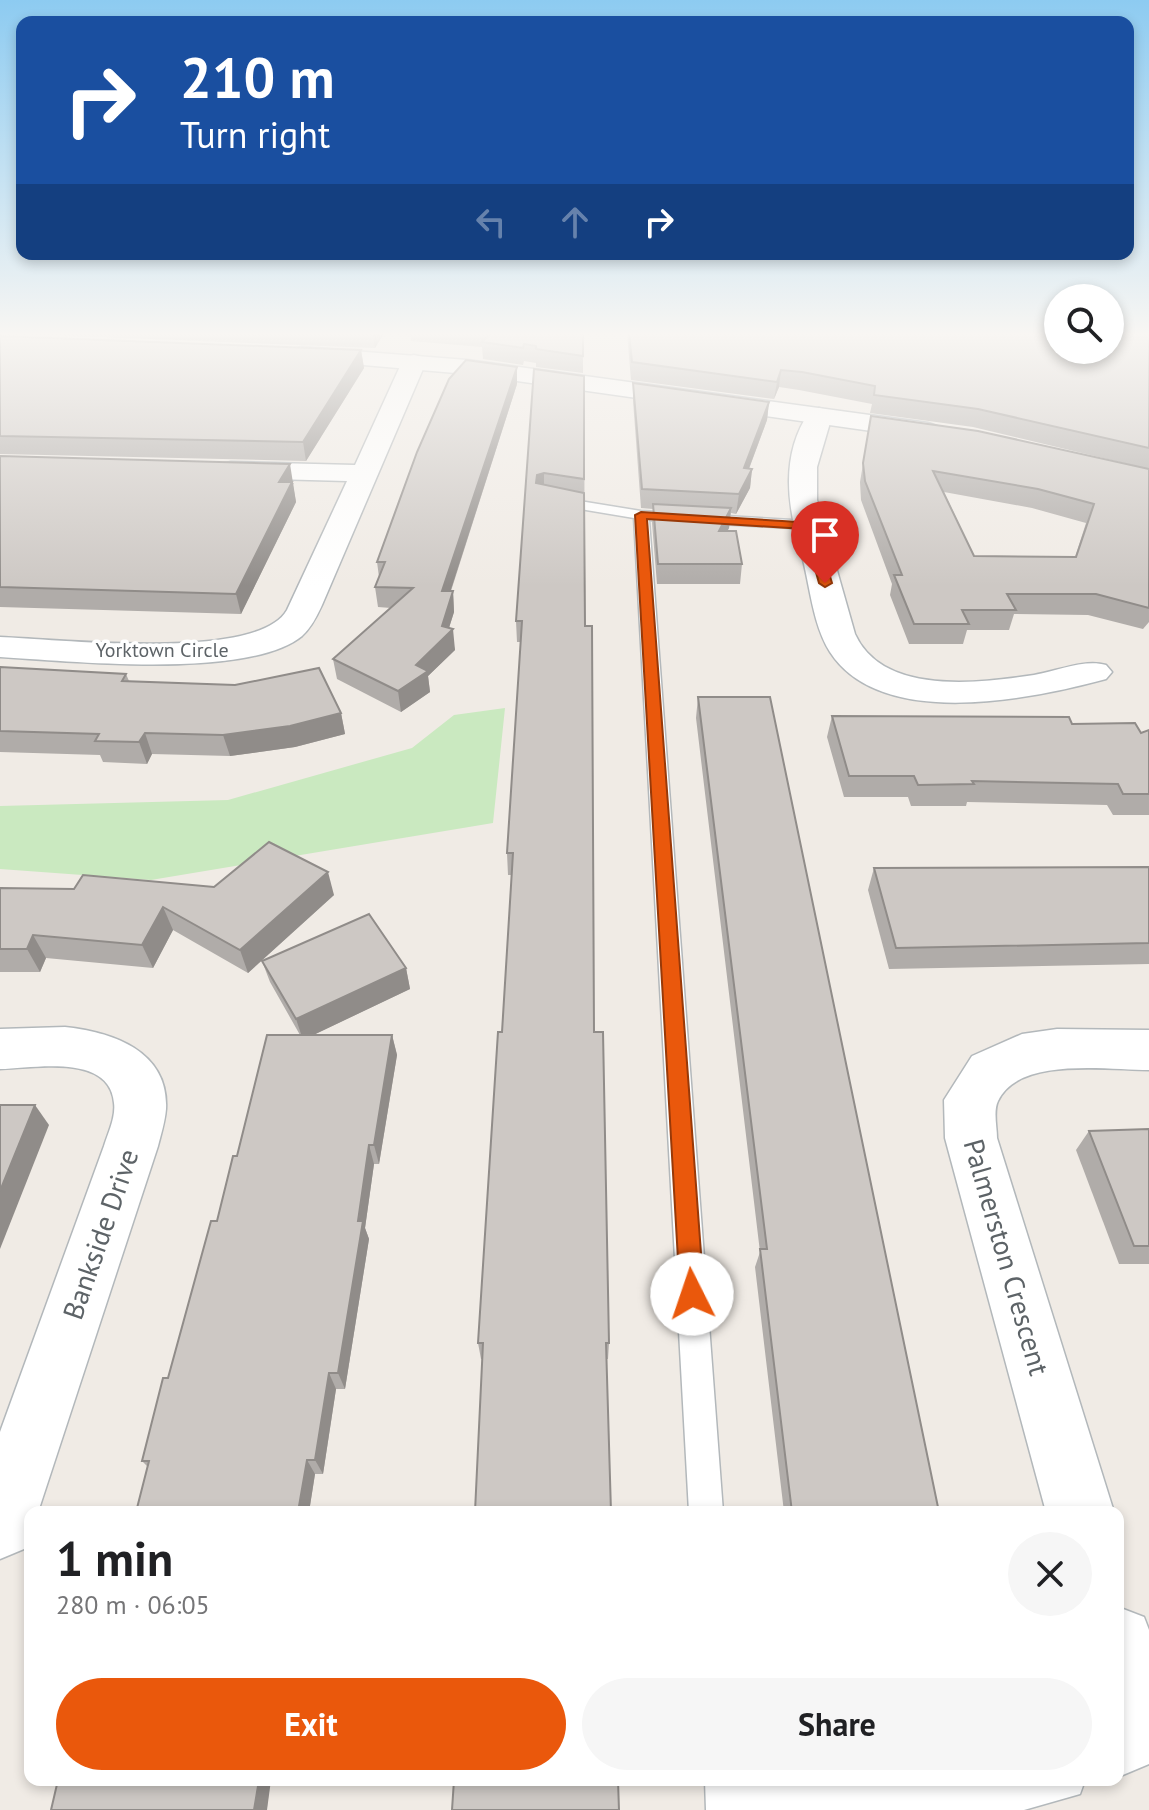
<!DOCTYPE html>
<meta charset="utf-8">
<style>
:root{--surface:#fff;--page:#f6f6f6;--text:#202124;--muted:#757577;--accent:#ea580c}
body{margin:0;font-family:"PT Sans",sans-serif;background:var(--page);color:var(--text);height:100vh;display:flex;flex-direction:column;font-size:30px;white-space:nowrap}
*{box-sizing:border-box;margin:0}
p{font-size:26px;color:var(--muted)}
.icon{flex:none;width:44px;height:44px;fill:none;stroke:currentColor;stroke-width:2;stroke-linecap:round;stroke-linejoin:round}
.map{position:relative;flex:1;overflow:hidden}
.panel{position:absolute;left:24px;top:1506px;width:1100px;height:280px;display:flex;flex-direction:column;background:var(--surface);border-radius:16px;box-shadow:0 4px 12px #0003}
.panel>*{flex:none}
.top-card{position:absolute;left:16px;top:16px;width:1118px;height:244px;border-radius:16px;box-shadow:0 4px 12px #0003;background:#1a4fa0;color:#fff;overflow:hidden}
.controls{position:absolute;left:1044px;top:284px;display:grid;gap:16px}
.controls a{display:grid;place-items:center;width:80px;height:80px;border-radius:50%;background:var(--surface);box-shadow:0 4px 12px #0003;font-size:40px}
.pin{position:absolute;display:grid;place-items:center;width:68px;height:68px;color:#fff;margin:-82px -34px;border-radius:50% 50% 50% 0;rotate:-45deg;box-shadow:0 0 8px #0007}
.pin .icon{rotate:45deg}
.me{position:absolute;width:88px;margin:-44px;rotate:356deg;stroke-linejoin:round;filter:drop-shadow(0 0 6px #0008)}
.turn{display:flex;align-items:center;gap:28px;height:168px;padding:0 32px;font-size:36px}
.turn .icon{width:104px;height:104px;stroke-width:2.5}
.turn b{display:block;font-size:56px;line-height:68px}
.lanes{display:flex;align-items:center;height:76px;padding:0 32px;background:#0003;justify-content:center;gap:40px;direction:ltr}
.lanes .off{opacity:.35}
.round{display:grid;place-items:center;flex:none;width:84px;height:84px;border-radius:42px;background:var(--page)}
.summary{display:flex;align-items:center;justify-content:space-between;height:136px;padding:0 32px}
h1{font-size:48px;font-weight:800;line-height:60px}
.primary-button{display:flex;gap:16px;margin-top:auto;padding:16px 32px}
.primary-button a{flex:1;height:92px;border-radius:48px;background:var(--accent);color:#fff;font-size:32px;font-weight:800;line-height:92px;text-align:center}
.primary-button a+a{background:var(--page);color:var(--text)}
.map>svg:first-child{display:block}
.green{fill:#cae9c0}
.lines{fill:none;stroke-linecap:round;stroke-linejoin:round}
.service-casing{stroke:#b3b8bb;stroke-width:3}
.minor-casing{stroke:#b3b8bb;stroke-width:3}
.tertiary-casing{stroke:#b3b8bb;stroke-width:3}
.service{fill:#fff;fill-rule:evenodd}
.minor{fill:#fff;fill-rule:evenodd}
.tertiary{fill:#fff;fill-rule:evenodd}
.wall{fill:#b0aca9;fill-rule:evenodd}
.shaded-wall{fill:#908c89}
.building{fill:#cdc8c4;stroke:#908c89;stroke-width:2;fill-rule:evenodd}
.route{fill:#ea580c;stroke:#983908;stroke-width:2}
.labels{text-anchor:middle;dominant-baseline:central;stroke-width:7;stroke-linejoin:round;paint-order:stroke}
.far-street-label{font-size:20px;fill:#5d6367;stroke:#fff}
.near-street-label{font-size:28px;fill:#5d6367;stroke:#fff}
</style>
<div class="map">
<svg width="1149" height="1810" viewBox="0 0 1149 1810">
<rect width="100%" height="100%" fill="#f0ebe5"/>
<polygon class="green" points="505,708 493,823 151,880 0,869 0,806 228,800 412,748 454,715"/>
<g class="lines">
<g class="service-casing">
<g id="service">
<polygon points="555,497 641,511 809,521 816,525 809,529 649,520 723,1512 689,1512 634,518 550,504 548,501"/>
<polygon points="1149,1726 1149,1764 1118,1777 1118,1739"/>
<polygon points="705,1780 743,1780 744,1785 909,1780 1085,1780 1080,1794 1024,1810 706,1810"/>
</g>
</g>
<g class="minor-casing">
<g id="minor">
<path d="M414,355L422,357L426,362L322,605C317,616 311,628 302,636C248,680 69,661 0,657V637C56,639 258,662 287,610L347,481L231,478L221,476L217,470L221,464L231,462L355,465L402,362L406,357Z"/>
<path d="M819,408L828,411L832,416L817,467V500L855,634C883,696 980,683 1034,675C1058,671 1084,659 1106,665L1112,672L1106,679C1032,699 881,731 830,652C812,623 810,584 801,552C787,505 780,454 810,411Z"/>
<path d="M65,1027C111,1032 169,1050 166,1109C165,1122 161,1134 158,1146L38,1512H30V1535L24,1549L0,1559V1432L104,1146C108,1133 116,1117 114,1103C110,1053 34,1068 0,1069V1029Z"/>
<path d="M1057,1029L1149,1030V1070C1108,1070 1019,1056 998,1101C993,1111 997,1127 997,1138L1114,1512H1046L945,1138L944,1100L972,1056L1022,1034Z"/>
<polygon points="1118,1607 1144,1617 1149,1630 1149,1758 1122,1747 1118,1736"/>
</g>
</g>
<g class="tertiary-casing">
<polygon id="tertiary" points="302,347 467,360 928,423 937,426 941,431 937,436 928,439 467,374 294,359 291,354 294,349"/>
</g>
<use href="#service" class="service"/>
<use href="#minor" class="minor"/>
<use href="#tertiary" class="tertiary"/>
</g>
<g class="wall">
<polygon points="0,333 384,333 375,348"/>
<polygon points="410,333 583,333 583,373 536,367 536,363 524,361 523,365 483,359 482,347 411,341"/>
<polygon points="627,333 1149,333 1149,469 973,427 870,413 872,404 799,390 779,387 774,399 631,380"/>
<polygon points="0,336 361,350 364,368 306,461 0,454"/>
<polygon points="534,369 584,376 585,626 594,1032 609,1343 608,1359 481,1359 478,1343 502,1032 512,875 508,875 507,853 521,642 517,642 516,621"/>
<polygon points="633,383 769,402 767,420 749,469 752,469 750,488 736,514 731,513 729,528 727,531 742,564 740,584 657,584 652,523 653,509 641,508 633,401"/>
<polygon points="517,384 451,591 453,591 454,612 449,628 455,650 428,676 430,692 401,712 337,679 333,659 391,608 378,607 375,587 379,577 377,562"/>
<path d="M871,416L1149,469V622L1143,629L1088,615L1014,614L1009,630H967L963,644H909L890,595L892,584L861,500L860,482ZM944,492L1032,508L1086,523L1075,557L974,556Z"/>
<polygon points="0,456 294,483 293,485 296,502 241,614 0,607"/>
<polygon points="0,667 126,674 129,681 341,713 345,734 295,747 230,756 152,754 147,764 103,762 100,755 0,752"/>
<polygon points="698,697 939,1512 784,1512 755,1267 760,1252 696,718"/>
<polygon points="832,716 1072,724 1141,733 1149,730 1149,815 1113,815 1107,805 967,802 966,806 911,806 908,797 844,797 827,737"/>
<polygon points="1149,867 1149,964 889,969 868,890 874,868"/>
<polygon points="214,887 334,895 248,973 173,930 153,968 46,958 40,972 0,972 0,888 74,889"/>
<polygon points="262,961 406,968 410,989 313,1035 392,1035 397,1055 379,1164 374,1164 365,1228 369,1239 345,1389 336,1389 323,1474 315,1474 309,1512 136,1512 148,1467 142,1461 237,1156 300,1035 270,982"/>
<polygon points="1149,1129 1149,1264 1119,1264 1076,1150 1089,1131"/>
</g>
<g class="shaded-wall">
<polygon points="373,333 384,333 375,348"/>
<polygon points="361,350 364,368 306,461 303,442"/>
<polygon points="517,367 517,384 444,611 442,591"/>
<polygon points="781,370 779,387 774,399 777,382"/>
<polygon points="769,402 767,420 742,487 744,468"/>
<polygon points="290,464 296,502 241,614 236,594 279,482"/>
<polygon points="752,469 750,488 736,514 739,494"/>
<polygon points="544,473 544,492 536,483 537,475"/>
<polygon points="731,508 729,528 717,551 719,531"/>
<polygon points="453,591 454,612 447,634 453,629 455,650 428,676 430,692 401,712 398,691 442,626"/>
<polygon points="341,713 345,734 295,747 230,756 223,735"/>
<polygon points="145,733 152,754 147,764 139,742"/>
<polygon points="328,872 334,895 248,973 240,950"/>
<polygon points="163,907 173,930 153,968 142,945"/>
<polygon points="33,935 46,958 40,972 27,949"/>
<polygon points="406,968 410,989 303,1040 296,1019"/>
<polygon points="392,1035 397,1055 379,1164 374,1145"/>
<polygon points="35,1105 49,1125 0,1249 0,1191"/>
<polygon points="369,1145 374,1164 365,1228 369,1239 345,1389 338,1373"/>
<polygon points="329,1373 336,1389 323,1474 315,1460"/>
<polygon points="307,1460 315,1474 309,1512 298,1512"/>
<polygon points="259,1780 271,1780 267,1810 254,1810"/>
</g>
<g class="building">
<polygon points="491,333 583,333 583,356 536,349 536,346 524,344 523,348 482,342"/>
<polygon points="629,333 1058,333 1058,350 1110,350 1110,333 1149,333 1149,448 978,409 874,395 875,386 802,372 781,370 777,382 632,362"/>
<polygon points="0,336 361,350 303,442 0,436"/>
<polygon points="466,360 517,367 442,591 453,591 442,626 453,629 416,665 428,671 398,691 333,659 413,588 375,587 385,562 377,562 417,452 449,379"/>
<polygon points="534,369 584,376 584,479 544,473 537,475 536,483 584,493 585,626 592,626 594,1032 603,1032 609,1343 606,1343 611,1512 475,1512 483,1343 478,1343 498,1032 502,1032 513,853 507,853 522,621 516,621"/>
<polygon points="633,383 769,402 744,468 752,469 739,494 642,489"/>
<path d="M871,416L978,431L1149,469V608L1096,594H1007L1016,610H962L969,624H914L894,575H902L865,481L863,463ZM933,471L1038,489L1094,504L1076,557L974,556Z"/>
<polygon points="0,456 290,464 279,482 292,482 236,594 0,587"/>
<polygon points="653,504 731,508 719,531 736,531 742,564 658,564"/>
<polygon points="0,667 126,674 122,681 235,685 319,668 341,713 290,726 223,735 145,733 139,742 95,741 99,734 0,731"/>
<polygon points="698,697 770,697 939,1512 792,1512 760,1249 767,1249"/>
<polygon points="832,716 1069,717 1072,724 1135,723 1141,733 1149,730 1149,794 1123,794 1118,784 972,781 974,784 918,785 914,776 849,776"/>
<polygon points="269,842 328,872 240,950 163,907 142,945 33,935 27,949 0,949 0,888 74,889 83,875 214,887"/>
<polygon points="1149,867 1149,943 896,948 874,868"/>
<polygon points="369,914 406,968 296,1019 262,961"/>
<polygon points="267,1035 392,1035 374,1145 369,1145 358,1221 363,1221 338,1373 329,1373 315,1460 307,1460 298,1512 136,1512 149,1461 142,1461 163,1378 168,1378 211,1221 217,1221 233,1156 237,1156"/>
<polygon points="0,1105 35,1105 0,1191"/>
<polygon points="1149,1129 1149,1246 1134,1246 1089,1131"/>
<polygon points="58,1780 259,1780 254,1810 51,1810"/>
<polygon points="454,1780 618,1780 619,1810 452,1810"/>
</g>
<linearGradient id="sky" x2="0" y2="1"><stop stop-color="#8dcbf1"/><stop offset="0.57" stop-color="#f8f6f3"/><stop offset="1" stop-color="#f8f6f3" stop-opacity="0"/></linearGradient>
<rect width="1149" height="586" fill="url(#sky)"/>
<polygon class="route" points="641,512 814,523 832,583 825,587 819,583 804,529 647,519 704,1294 701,1302 692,1306 683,1302 680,1294 635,515"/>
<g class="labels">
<g class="far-street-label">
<text x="162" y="650">Yorktown Circle</text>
</g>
<g class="near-street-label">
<text transform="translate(100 1234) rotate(-71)">Bankside Drive</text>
<text transform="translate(1007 1257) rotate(74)">Palmerston Crescent</text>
</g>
</g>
</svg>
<div class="controls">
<a><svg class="icon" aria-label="search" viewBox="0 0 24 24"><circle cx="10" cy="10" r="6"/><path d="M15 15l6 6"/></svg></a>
</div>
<div class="pin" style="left:825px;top:583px;background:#d93025"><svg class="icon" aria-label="arrive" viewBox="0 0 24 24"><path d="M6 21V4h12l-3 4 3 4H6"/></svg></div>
<svg class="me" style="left:692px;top:1294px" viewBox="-20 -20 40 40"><circle r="19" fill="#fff"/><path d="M0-13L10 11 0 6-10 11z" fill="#ea580c"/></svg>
<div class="top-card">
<div class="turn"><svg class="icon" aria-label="right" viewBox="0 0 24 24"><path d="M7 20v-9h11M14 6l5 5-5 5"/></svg><div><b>210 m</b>Turn right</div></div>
<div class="lanes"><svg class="icon off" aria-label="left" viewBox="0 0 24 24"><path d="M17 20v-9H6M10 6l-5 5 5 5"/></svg><svg class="icon off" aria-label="ahead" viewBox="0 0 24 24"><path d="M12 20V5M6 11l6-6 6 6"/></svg><svg class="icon" aria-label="right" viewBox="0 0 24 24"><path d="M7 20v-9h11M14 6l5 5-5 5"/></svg></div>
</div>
<section class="panel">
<div class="summary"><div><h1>1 min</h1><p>280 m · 06:05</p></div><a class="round"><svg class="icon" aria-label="close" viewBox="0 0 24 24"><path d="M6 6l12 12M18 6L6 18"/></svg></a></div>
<div class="primary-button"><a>Exit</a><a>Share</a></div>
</section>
</div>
